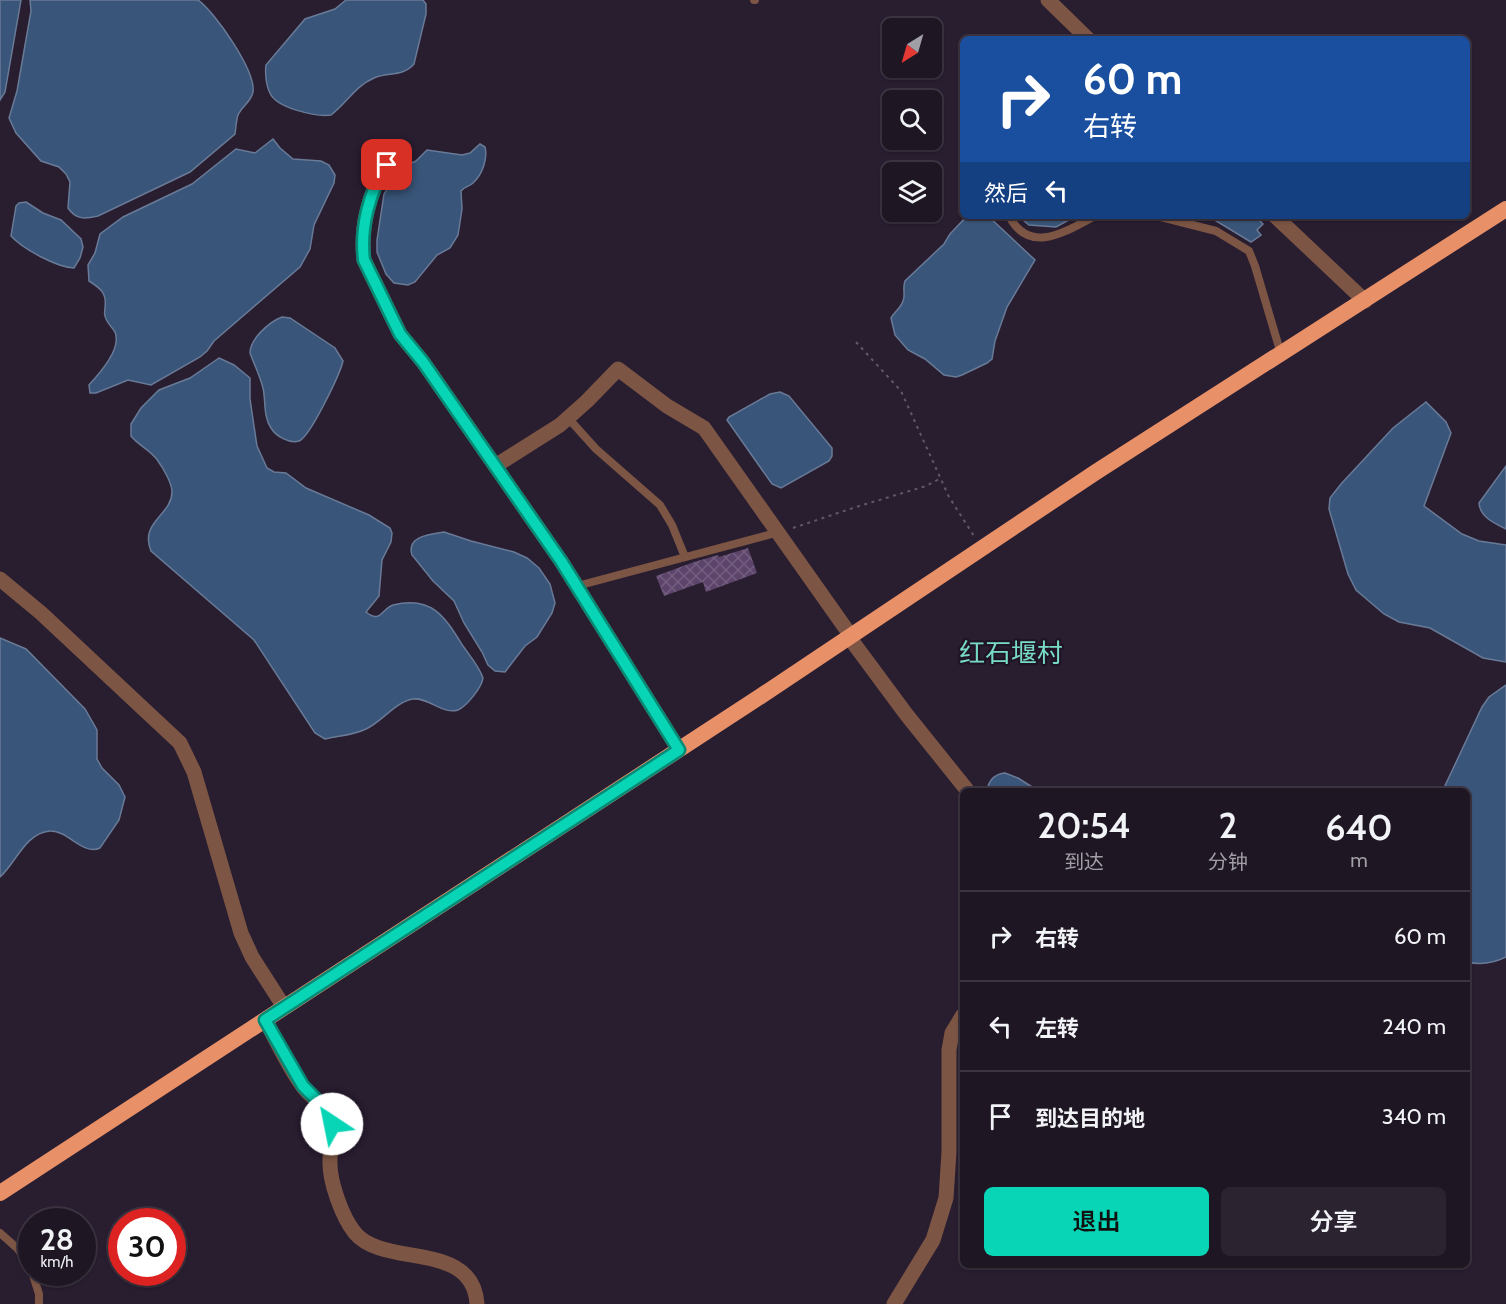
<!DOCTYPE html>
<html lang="zh">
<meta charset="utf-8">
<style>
:root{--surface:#1f1624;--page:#2c2331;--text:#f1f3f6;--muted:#a19fa6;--line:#3c3541;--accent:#07d5b6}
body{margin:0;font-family:Cabin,"Noto Sans SC",sans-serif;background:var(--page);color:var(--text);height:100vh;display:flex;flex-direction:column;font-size:22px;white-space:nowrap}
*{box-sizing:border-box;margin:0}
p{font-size:20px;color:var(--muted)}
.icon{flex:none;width:33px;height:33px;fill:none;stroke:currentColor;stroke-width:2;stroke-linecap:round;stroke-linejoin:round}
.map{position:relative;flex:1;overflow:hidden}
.details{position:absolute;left:960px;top:788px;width:510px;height:480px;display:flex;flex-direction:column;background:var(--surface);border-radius:9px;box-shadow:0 2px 4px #0004,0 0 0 2px var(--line)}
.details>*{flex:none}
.top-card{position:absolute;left:960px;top:36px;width:510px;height:183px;border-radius:9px;box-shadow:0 2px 4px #0004,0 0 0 2px var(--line);background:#1a4fa0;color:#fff;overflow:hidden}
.needle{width:39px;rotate:217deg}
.fabs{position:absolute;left:882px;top:18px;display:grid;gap:12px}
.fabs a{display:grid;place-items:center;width:60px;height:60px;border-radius:9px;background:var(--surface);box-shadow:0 2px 4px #0004,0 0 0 2px var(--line);font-size:30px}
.speed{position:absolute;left:18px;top:1208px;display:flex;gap:12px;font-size:30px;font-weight:700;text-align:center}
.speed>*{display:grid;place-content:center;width:78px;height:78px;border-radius:50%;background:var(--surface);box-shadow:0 2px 4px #0004,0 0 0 2px var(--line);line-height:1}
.speed small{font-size:15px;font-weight:400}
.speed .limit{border:9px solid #d22;background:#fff;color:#111}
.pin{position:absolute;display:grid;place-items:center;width:51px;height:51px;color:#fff;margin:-26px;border-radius:12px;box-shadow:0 3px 9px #0006}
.me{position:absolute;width:66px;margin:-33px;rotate:326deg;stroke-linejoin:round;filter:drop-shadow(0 0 4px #0008)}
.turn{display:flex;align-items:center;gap:21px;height:126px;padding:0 24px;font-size:27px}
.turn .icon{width:78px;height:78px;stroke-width:2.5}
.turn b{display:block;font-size:42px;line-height:51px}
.then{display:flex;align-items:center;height:57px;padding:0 24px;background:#0003;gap:12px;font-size:22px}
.eta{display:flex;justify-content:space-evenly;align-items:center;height:102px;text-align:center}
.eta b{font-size:36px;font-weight:600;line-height:42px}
.button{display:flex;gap:12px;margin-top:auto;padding:12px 24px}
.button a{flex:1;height:69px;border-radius:9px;background:var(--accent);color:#111;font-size:24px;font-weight:600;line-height:69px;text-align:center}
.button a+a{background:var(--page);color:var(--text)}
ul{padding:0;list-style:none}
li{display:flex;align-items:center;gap:18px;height:90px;padding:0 24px;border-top:2px solid var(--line)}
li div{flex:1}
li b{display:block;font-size:22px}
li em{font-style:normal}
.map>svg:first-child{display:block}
.water{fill:#395579;stroke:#697a97;stroke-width:1.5}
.building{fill:url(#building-cross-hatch)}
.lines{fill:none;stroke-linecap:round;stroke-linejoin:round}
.path{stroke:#625768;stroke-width:2;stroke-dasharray:3 4.5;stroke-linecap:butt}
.service{stroke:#7c5544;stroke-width:8}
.minor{stroke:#7c5544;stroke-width:15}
.trunk{stroke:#e89068;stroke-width:16}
.route-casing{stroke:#058a76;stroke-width:15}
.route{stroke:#07d5b6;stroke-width:10}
.labels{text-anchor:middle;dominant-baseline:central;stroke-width:4.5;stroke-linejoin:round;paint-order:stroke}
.quarter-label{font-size:26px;fill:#78dbc4;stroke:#1f1426}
</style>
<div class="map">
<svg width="1506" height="1304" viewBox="0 0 1506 1304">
<defs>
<pattern id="building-cross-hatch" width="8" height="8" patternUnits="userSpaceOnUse" patternTransform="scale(1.5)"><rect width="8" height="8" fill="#5c446a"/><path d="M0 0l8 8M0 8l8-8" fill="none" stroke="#735e7f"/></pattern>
</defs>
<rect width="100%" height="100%" fill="#291d30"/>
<g class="water">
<polygon points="0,0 21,0 5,92 0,100"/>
<path d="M30,0H198C215,12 256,71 253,92C251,102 242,106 238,115C236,121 236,128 235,134L190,172L98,216C85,219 76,220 68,208L70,182L66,174L59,167L41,161L16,133L9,118L17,91L31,11Z"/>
<path d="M346,0H423L426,4V14L414,64C403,77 388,72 374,78C355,86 347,103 331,115C316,117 276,108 270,93C266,86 265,72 266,65L305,19L335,9Z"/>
<path d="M273,139L280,148L293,159L321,161L329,165L335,175L334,183L314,225L310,249L300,267L214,341L207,351L200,357L151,385L128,380L96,393H90L89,385C99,374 122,349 115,332C112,327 106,322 105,316C104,313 105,310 105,307C107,293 100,288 89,281L88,265L95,253L100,234L123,217L192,184L236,149L255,153Z"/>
<path d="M480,144L485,147C488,159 482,175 473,183C469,187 465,186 461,191L462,209L458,235L450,248L437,255L415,282L408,285L394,283L386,274L377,252V240L384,194L399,171L405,166L416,161L427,150L462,155L470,153Z"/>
<path d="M26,202L43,213L61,220L81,239L83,247L80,258L74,268C56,267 23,249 11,236L16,206L19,203Z"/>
<path d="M967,216H988L1035,260L1007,307L995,341L992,359L987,363L962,375L956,377L944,375L925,359L908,350L895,335L891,318C894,312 901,308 903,301C906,294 902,289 905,281L944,244L950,234Z"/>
<polygon points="1018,216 1076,216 1056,227 1029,225"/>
<polygon points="1208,216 1255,216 1263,224 1257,230 1261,235 1251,242"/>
<path d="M282,317L290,318L335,348L343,361C340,374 310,437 299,441C289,444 276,436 271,428C263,416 266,401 263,388C260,376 254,364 250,353C250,339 269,322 282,317Z"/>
<path d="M219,358L234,365L250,378V399L257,446L267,468L274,472L286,473L306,488L369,515L390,528L392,533L391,542L382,560L379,596L366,612C381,624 381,609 393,605C432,595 445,617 463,646C470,656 479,666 483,678C482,687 467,706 458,710C443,715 428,697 413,699C395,702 382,722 366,729C354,735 338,736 325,739L315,733L254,640L151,551C139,522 172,515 172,492C172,483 163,468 158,461C152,451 139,446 131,436V424L141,408L159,390L190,378Z"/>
<polygon points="780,392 789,396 832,448 832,456 829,461 781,488 772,484 727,420 729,417 770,394"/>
<polygon points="1426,402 1446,422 1451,433 1424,506 1462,534 1479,541 1506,545 1506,662 1483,658 1430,628 1399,622 1384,614 1356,590 1348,574 1329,509 1330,498 1341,484 1393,428"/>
<path d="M1506,466V529C1494,523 1480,517 1479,503Z"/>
<path d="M444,532L471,541L514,552L527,558L539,568L550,584L555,603L552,613L537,637L525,646L505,672L495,671L488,665L482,652L464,623L454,601L433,581L412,555C406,536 431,534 444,532Z"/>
<path d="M0,638L26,649L85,709L97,730V759L102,768L119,785L125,797L119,820L100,848C83,856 68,830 50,831C25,833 16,863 0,877Z"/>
<path d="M1506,685V957C1494,963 1480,965 1467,962V790H1443L1482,707L1489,697Z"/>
<path d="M1005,773L1018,778L1037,790H987C989,780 994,774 1005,773Z"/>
</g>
<polygon class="building" points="748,548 757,573 706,592 703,582 664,596 656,576 694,562 718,555 719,557"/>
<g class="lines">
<g class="path">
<polyline points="856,342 901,391 949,497 974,536"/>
<polyline points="793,528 856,507 926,486 941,478"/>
</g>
<g class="service">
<polyline points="754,0 755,0"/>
<path d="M1009,216C1030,256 1066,231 1095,216"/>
<polyline points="1157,216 1216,231 1249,251 1255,266 1281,354"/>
<polyline points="568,418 596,449 660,505 672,525 685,557"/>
<polyline points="577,586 776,533"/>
<polyline points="0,1233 18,1249 32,1271"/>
<polyline points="32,1272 39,1294 39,1304"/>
</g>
<g class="minor">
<polyline points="1048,0 1088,39"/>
<path d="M387,165C369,191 360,228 364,260L400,334L423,362L561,561L679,750"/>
<polyline points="1275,216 1365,301"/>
<polyline points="495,466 560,425 587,401 618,369 667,406 704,428 851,636"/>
<polyline points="0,579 41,613 180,743 194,772 241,933 252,957 284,1007"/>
<polyline points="849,637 906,714 967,790"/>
<path d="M265,1020C277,1041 289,1069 304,1088C313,1099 326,1106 330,1119C335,1133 330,1146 330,1160C329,1181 342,1217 355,1233C384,1268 473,1240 477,1304"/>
<polyline points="894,1304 933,1240 946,1198 949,1152 949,1050 952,1033 963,1015"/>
</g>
<polyline class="trunk" points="0,1193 761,696 1096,472 1506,209"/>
</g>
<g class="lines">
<g class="route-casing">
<path id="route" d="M332,1124L327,1110L303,1086L265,1020L679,750L561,561L423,362L400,334L364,260C360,229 369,191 387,165"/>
</g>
<use href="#route" class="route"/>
</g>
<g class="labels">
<g class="quarter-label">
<text x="1011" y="653">红石堰村</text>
</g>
</g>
</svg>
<div class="fabs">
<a><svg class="needle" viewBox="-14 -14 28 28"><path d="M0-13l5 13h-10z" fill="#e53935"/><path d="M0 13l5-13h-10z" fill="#a19fa6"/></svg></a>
<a><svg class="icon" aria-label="search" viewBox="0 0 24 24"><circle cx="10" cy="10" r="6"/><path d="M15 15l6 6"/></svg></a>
<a><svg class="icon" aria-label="layers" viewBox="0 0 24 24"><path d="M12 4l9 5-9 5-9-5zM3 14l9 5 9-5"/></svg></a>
</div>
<div class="speed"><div>28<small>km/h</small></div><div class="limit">30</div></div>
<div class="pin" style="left:387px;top:165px;background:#d93025"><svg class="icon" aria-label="arrive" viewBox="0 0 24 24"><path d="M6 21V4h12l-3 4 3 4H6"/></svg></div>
<svg class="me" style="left:332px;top:1124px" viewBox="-20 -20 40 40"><circle r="19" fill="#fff"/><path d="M0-13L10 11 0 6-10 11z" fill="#07d5b6"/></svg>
<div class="top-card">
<div class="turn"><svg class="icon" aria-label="right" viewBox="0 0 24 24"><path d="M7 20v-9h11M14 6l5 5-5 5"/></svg><div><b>60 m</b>右转</div></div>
<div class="then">然后<svg class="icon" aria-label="left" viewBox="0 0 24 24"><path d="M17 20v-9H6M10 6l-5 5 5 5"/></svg></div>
</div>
<section class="details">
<div class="eta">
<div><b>20:54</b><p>到达</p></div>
<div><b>2</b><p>分钟</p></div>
<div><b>640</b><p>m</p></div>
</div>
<ul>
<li><svg class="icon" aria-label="right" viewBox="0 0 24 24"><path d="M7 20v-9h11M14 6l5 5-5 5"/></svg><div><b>右转</b></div><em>60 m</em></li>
<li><svg class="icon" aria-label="left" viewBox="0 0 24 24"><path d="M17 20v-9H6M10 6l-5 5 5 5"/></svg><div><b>左转</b></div><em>240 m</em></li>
<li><svg class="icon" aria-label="arrive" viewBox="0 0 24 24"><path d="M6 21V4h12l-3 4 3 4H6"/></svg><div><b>到达目的地</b></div><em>340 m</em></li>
</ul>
<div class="button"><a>退出</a><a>分享</a></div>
</section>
</div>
